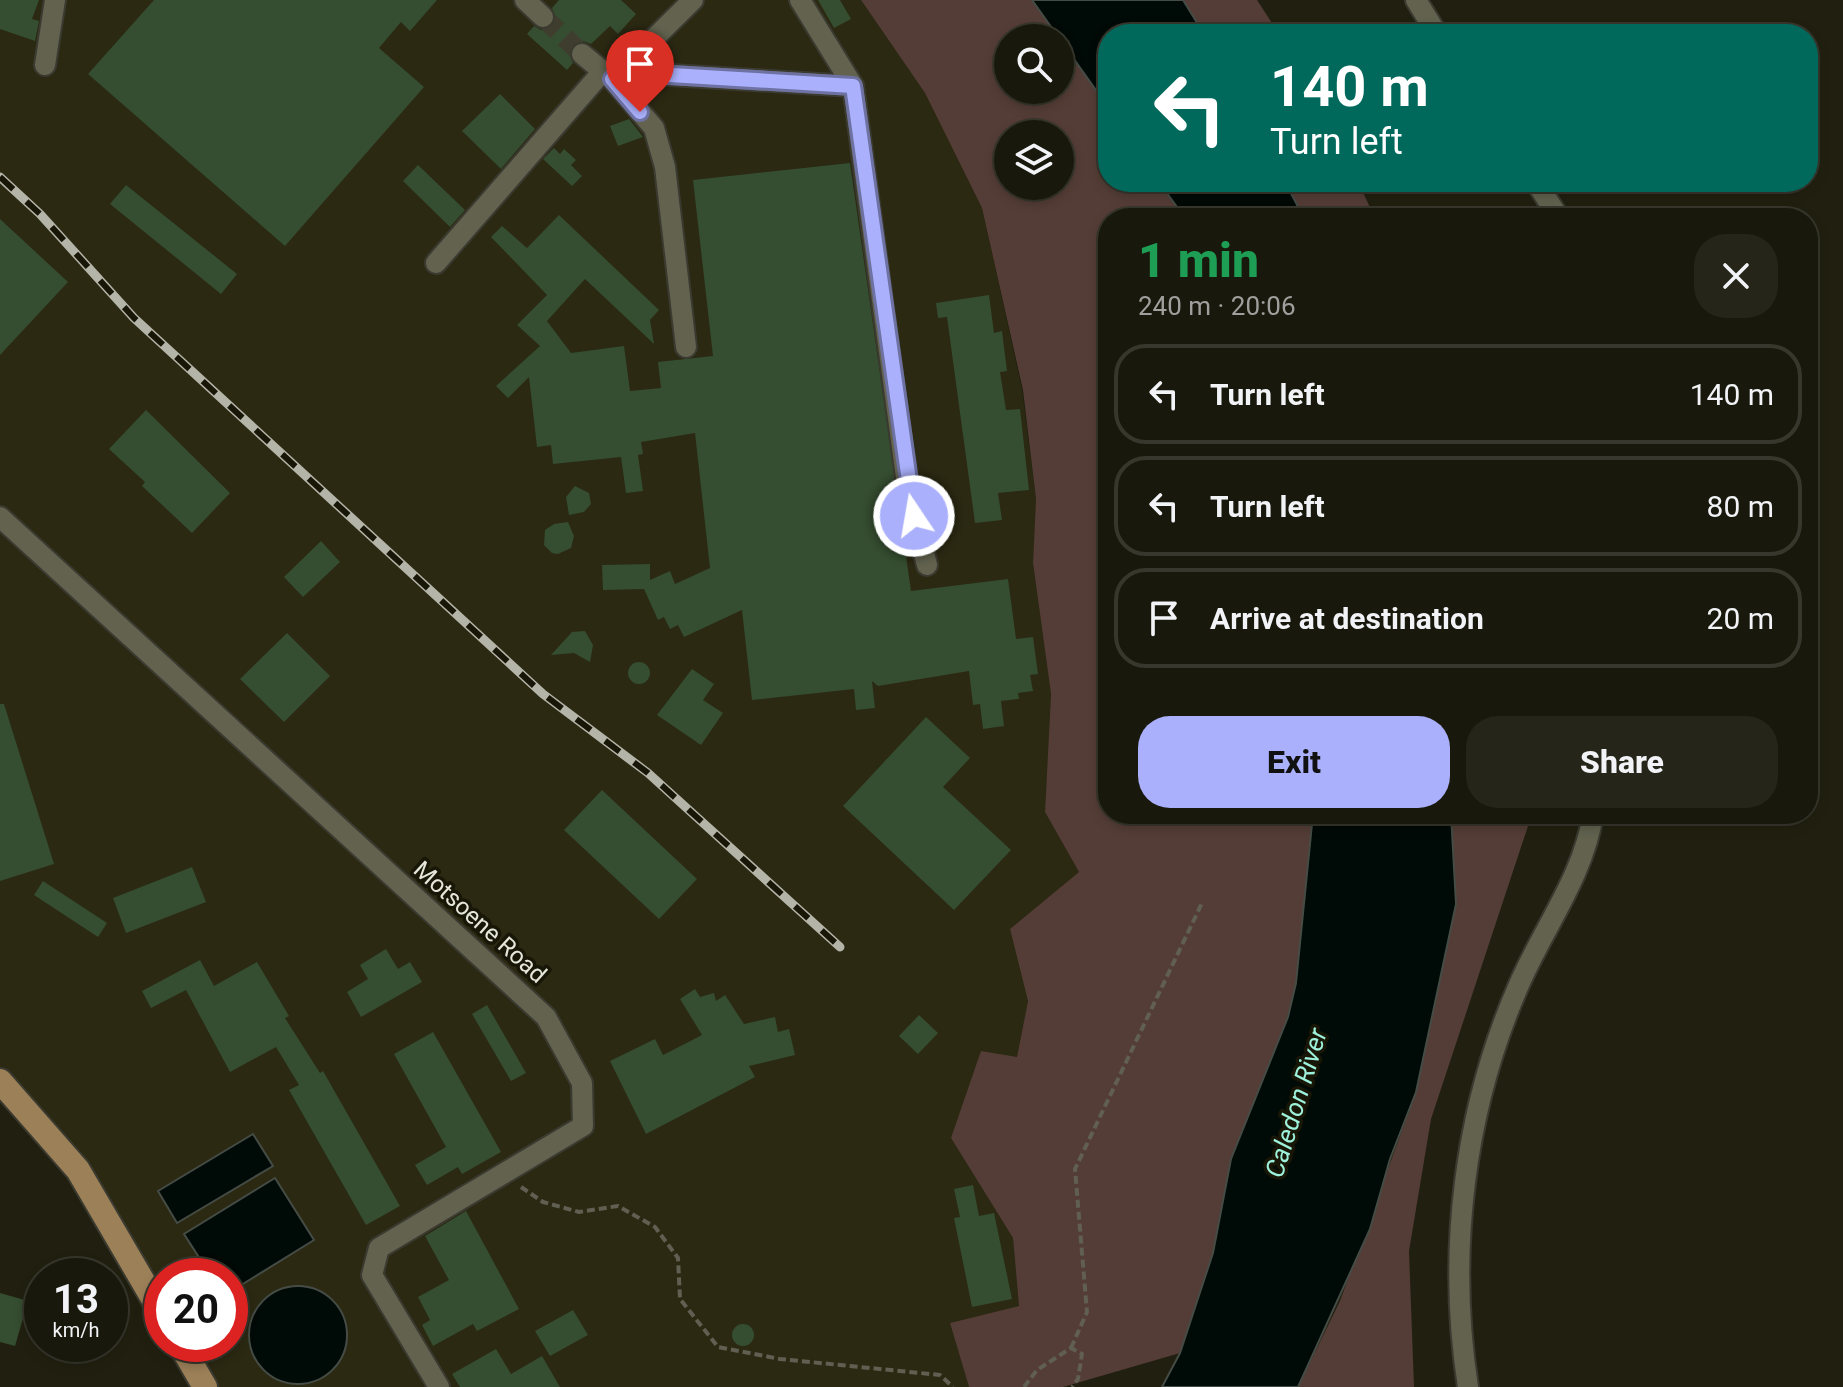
<!DOCTYPE html>
<meta charset="utf-8">
<style>
:root{--surface:#19180c;--page:#26251a;--text:#f1f3f6;--muted:#9fa09d;--line:#37372d;--accent:#aab0fb}
body{margin:0;font-family:Roboto,sans-serif;background:var(--page);color:var(--text);height:100vh;display:flex;flex-direction:column;font-size:30px;white-space:nowrap}
*{box-sizing:border-box;margin:0}
p{font-size:26px;color:var(--muted)}
.icon{flex:none;width:44px;height:44px;fill:none;stroke:currentColor;stroke-width:2;stroke-linecap:round;stroke-linejoin:round}
.map{position:relative;flex:1;overflow:hidden}
.panel{position:absolute;left:1098px;top:208px;width:720px;height:616px;display:flex;flex-direction:column;background:var(--surface);border-radius:32px;box-shadow:0 4px 12px #0003,0 0 0 2px var(--line)}
.panel>*{flex:none}
.banner{position:absolute;left:1098px;top:24px;width:720px;height:168px;border-radius:32px;box-shadow:0 4px 12px #0003,0 0 0 2px var(--line);background:#00695c;color:#fff;overflow:hidden}
.buttons{position:absolute;left:994px;top:24px;display:grid;gap:16px}
.buttons a{display:grid;place-items:center;width:80px;height:80px;border-radius:50%;background:var(--surface);box-shadow:0 4px 12px #0003,0 0 0 2px var(--line);font-size:40px}
.speed{position:absolute;left:24px;top:1258px;display:flex;gap:16px;font-size:40px;font-weight:700;text-align:center}
.speed>*{display:grid;place-content:center;width:104px;height:104px;border-radius:50%;background:var(--surface);box-shadow:0 4px 12px #0003,0 0 0 2px var(--line);line-height:1}
.speed small{font-size:20px;font-weight:400}
.speed .limit{border:12px solid #d22;background:#fff;color:#111}
.pin{position:absolute;display:grid;place-items:center;width:68px;height:68px;color:#fff;margin:-82px -34px;border-radius:50% 50% 50% 0;rotate:-45deg;box-shadow:0 0 8px #0007}
.pin .icon{rotate:45deg}
.me{position:absolute;width:88px;margin:-44px;rotate:348deg;stroke-linejoin:round;filter:drop-shadow(0 0 6px #0008)}
.turn{display:flex;align-items:center;gap:28px;height:168px;padding:0 40px;font-size:36px}
.turn .icon{width:104px;height:104px;stroke-width:2.5}
.turn b{display:block;font-size:56px;line-height:68px}
.round{display:grid;place-items:center;flex:none;width:84px;height:84px;border-radius:32px;background:var(--page)}
.summary{display:flex;align-items:center;justify-content:space-between;height:136px;padding:0 40px}
h1{font-size:48px;font-weight:800;line-height:60px;color:#1e9e55}
.button{display:flex;gap:16px;margin-top:auto;padding:16px 40px}
.button a{flex:1;height:92px;border-radius:32px;background:var(--accent);color:#111;font-size:32px;font-weight:800;line-height:92px;text-align:center}
.button a+a{background:var(--page);color:var(--text)}
ul{padding:0;list-style:none}
li{display:flex;align-items:center;gap:24px;height:100px;margin:0 16px 12px;padding:0 24px;border:4px solid var(--line);border-radius:32px}
li div{flex:1}
li b{display:block;font-size:30px}
li em{font-style:normal}
.map>svg:first-child{display:block}
.built{fill:#2b2912}
.green{fill:#543d36;fill-rule:evenodd}
.water{fill:#000a06;stroke:#454c46;stroke-width:2}
.building{fill:#354d30}
.lines{fill:none;stroke-linecap:round;stroke-linejoin:round}
.minor-tunnel{stroke:#3f3e2e;stroke-width:20;stroke-dasharray:20 10;stroke-linecap:butt}
.minor-casing{stroke:#3b3a30;stroke-width:24}
.major-casing{stroke:#3b3a30;stroke-width:28}
.path{stroke:#605f51;stroke-width:4;stroke-dasharray:8 4;stroke-linecap:butt}
.minor{stroke:#62624f;stroke-width:20}
.major{stroke:#9c8058;stroke-width:24}
.rail-casing{stroke:#b4b4a8;stroke-width:9}
.rail{stroke:#181707;stroke-width:6;stroke-dasharray:18;stroke-linecap:butt}
.route-casing{stroke:#6e72a3;stroke-width:20}
.route{stroke:#aab0fb;stroke-width:14}
.labels{text-anchor:middle;dominant-baseline:central;stroke-width:7;stroke-linejoin:round;paint-order:stroke}
.street-label{font-size:24px;fill:#e6e6db;stroke:#181707}
.water-label{font-size:26px;font-style:italic;fill:#9ef1db;stroke:#181707}
</style>
<div class="map">
<svg width="1843" height="1387" viewBox="0 0 1843 1387">
<rect width="100%" height="100%" fill="#212010"/>
<polygon class="built" points="0,0 861,0 925,93 982,208 1022,390 1036,499 1033,563 1051,694 1045,812 1079,872 1010,929 1028,1001 1017,1058 951,1138 1013,1238 1019,1306 950,1323 969,1387 205,1387 180,1344 230,1344 230,1276 162,1276 162,1313 78,1170 0,1081"/>
<g class="green">
<path d="M861,0H1032L1108,107V182H1159L1185,218H1108V814H1313L1296,983L1288,1017L1231,1159L1213,1253L1180,1353L1063,1387H969L950,1323L1019,1306L1013,1238L951,1138L981,1051L1017,1057L1028,1001L1010,929L1079,872L1045,812L1051,694L1033,563L1036,499L1023,390L982,208L925,93ZM1008,38H1060V90H1008ZM1008,134H1060V186H1008Z"/>
<polygon points="1183,0 1257,0 1279,34 1204,34"/>
<polygon points="1285,182 1358,182 1375,218 1304,218"/>
<polygon points="1451,814 1532,814 1431,1119 1409,1251 1414,1387 1298,1387 1340,1301 1416,1092 1456,904"/>
</g>
<g class="water">
<polygon points="1032,0 1183,0 1204,34 1108,34 1108,107"/>
<polygon points="1159,182 1285,182 1304,218 1185,218"/>
<polygon points="1313,814 1451,814 1456,904 1416,1092 1390,1159 1370,1229 1298,1387 1162,1387 1180,1353 1213,1253 1231,1159 1288,1017 1296,983"/>
<polygon points="253,1134 273,1166 177,1223 158,1191"/>
<polygon points="275,1178 314,1240 230,1292 230,1276 211,1276 184,1234"/>
<circle cx="298" cy="1335" r="49"/>
</g>
<g class="building">
<polygon points="0,0 39,0 32,19 39,21 35,41 0,29"/>
<polygon points="154,0 437,0 410,31 401,22 379,48 424,87 285,246 88,74"/>
<polygon points="559,0 621,0 636,14 618,34 610,26 591,44 583,41 573,45 569,53 573,63 567,70 527,34 534,26 541,30 552,26 556,19 552,8"/>
<polygon points="818,0 840,0 851,19 834,28"/>
<polygon points="500,94 535,129 501,169 462,131"/>
<polygon points="629,119 643,137 618,146 610,126"/>
<polygon points="554,148 560,154 564,149 576,160 571,165 582,176 572,186 543,159"/>
<polygon points="850,163 911,591 1008,579 1016,639 1033,637 1038,674 1030,675 1033,691 1018,693 1019,699 1001,701 1004,726 983,729 980,704 973,705 969,671 878,686 872,681 875,708 856,710 854,689 752,700 742,610 684,637 678,625 670,629 664,617 658,620 644,589 603,590 602,565 650,564 650,580 670,571 675,584 710,568 695,433 641,442 643,454 638,455 643,491 626,493 621,457 553,464 551,445 537,447 529,377 508,398 496,386 540,346 517,325 547,295 491,237 502,226 527,248 559,215 659,310 650,320 654,344 585,279 547,321 571,353 624,346 630,391 661,388 658,362 713,356 693,180"/>
<polygon points="418,165 465,210 450,227 403,181"/>
<polygon points="126,185 237,274 221,294 110,204"/>
<polygon points="0,219 68,282 0,355"/>
<polygon points="989,295 994,333 1002,331 1007,371 1000,372 1006,410 1020,409 1029,490 998,493 1002,520 975,523 947,317 938,318 936,303"/>
<polygon points="146,410 230,493 192,533 142,486 145,482 109,449"/>
<polygon points="575,486 589,493 591,504 584,512 569,515 566,497"/>
<polygon points="568,522 574,536 571,548 558,554 552,553 544,545 545,530 554,524"/>
<polygon points="321,541 340,562 303,597 284,577"/>
<polygon points="585,631 593,645 590,662 574,653 551,655 572,632"/>
<polygon points="287,633 330,676 284,722 240,679"/>
<circle cx="639" cy="673" r="11"/>
<polygon points="692,669 714,684 703,700 723,713 701,745 657,715"/>
<polygon points="0,704 4,704 54,864 0,881"/>
<polygon points="926,717 970,758 943,787 1011,850 954,910 843,806"/>
<polygon points="602,790 697,879 659,919 564,830"/>
<polygon points="192,867 206,902 126,933 113,898"/>
<polygon points="43,881 107,923 98,937 34,895"/>
<polygon points="386,949 398,969 410,962 422,982 361,1017 347,992 368,979 360,965"/>
<polygon points="200,960 214,986 257,962 289,1016 285,1018 320,1073 323,1071 400,1206 366,1225 289,1090 299,1085 276,1047 230,1072 186,990 151,1008 142,991"/>
<polygon points="695,989 700,997 714,993 716,1001 725,995 744,1024 775,1017 778,1032 789,1029 795,1055 749,1066 755,1077 646,1134 610,1061 655,1039 663,1055 702,1035 680,999"/>
<polygon points="487,1005 526,1073 511,1081 472,1014"/>
<polygon points="919,1015 938,1033 918,1054 899,1036"/>
<polygon points="433,1032 501,1152 462,1174 458,1167 427,1185 415,1165 446,1147 394,1054"/>
<polygon points="973,1185 979,1216 994,1213 1012,1299 972,1307 954,1218 960,1217 954,1189"/>
<polygon points="466,1211 519,1309 477,1331 473,1324 433,1346 422,1325 430,1320 418,1297 449,1280 425,1236"/>
<polygon points="0,1293 28,1301 15,1346 0,1342"/>
<polygon points="573,1310 588,1335 550,1356 535,1331"/>
<circle cx="743" cy="1335" r="11"/>
<polygon points="496,1349 511,1374 542,1356 560,1387 460,1387 452,1374"/>
</g>
<g class="lines">
<polyline class="minor-tunnel" points="543,17 582,54"/>
<g class="minor-casing">
<g id="minor">
<polyline points="525,0 543,17"/>
<polyline points="800,0 853,86"/>
<polyline points="1416,0 1437,34"/>
<polyline points="582,54 612,79 654,128 665,167 686,347"/>
<polyline points="45,65 55,0"/>
<polyline points="621,72 853,86 908,492 927,565"/>
<polyline points="615,77 693,0"/>
<polyline points="1536,182 1559,218"/>
<polyline points="436,263 603,71"/>
<polyline points="0,517 546,1017 582,1083 583,1126 379,1248 372,1275 439,1387"/>
<path d="M1468,1387C1447,1253 1464,1111 1518,987C1542,930 1584,876 1593,814"/>
</g>
</g>
<g class="major-casing">
<g id="major">
<polyline points="0,1081 78,1170 162,1314"/>
<polyline points="180,1344 205,1387"/>
</g>
</g>
<g class="path">
<polyline points="521,1187 543,1202 579,1212 618,1206 655,1227 678,1258 680,1299 718,1347 780,1359 940,1375 953,1387"/>
<polyline points="1071,1348 1087,1312 1075,1169 1202,903"/>
<polyline points="1024,1387 1037,1370 1071,1348 1082,1354 1078,1379 1072,1387"/>
</g>
<use href="#minor" class="minor"/>
<use href="#major" class="major"/>
<g class="rail-casing">
<polyline id="rail" points="0,177 40,214 134,318 543,694 648,773 840,947"/>
</g>
<use href="#rail" class="rail"/>
</g>
<g class="lines">
<g class="route-casing">
<polyline id="route" points="640,112 612,79 621,72 853,86 914,516"/>
</g>
<use href="#route" class="route"/>
</g>
<g class="labels">
<g class="street-label">
<text transform="translate(480 922) rotate(42)">Motsoene Road</text>
</g>
<g class="water-label">
<text transform="translate(1296 1103) rotate(-73)">Caledon River</text>
</g>
</g>
</svg>
<div class="buttons">
<a><svg class="icon" aria-label="search" viewBox="0 0 24 24"><circle cx="10" cy="10" r="6"/><path d="M15 15l6 6"/></svg></a>
<a><svg class="icon" aria-label="layers" viewBox="0 0 24 24"><path d="M12 4l9 5-9 5-9-5zM3 14l9 5 9-5"/></svg></a>
</div>
<div class="speed"><div>13<small>km/h</small></div><div class="limit">20</div></div>
<div class="pin" style="left:640px;top:112px;background:#d93025"><svg class="icon" aria-label="arrive" viewBox="0 0 24 24"><path d="M6 21V4h12l-3 4 3 4H6"/></svg></div>
<svg class="me" style="left:914px;top:516px" viewBox="-20 -20 40 40"><circle r="17" fill="#aab0fb" stroke="#fff" stroke-width="3"/><path d="M0-11L8 9 0 5-8 9z" fill="#fff"/></svg>
<div class="banner">
<div class="turn"><svg class="icon" aria-label="left" viewBox="0 0 24 24"><path d="M17 20v-9H6M10 6l-5 5 5 5"/></svg><div><b>140 m</b>Turn left</div></div>
</div>
<section class="panel">
<div class="summary"><div><h1>1 min</h1><p>240 m · 20:06</p></div><a class="round"><svg class="icon" aria-label="close" viewBox="0 0 24 24"><path d="M6 6l12 12M18 6L6 18"/></svg></a></div>
<ul>
<li><svg class="icon" aria-label="left" viewBox="0 0 24 24"><path d="M17 20v-9H6M10 6l-5 5 5 5"/></svg><div><b>Turn left</b></div><em>140 m</em></li>
<li><svg class="icon" aria-label="left" viewBox="0 0 24 24"><path d="M17 20v-9H6M10 6l-5 5 5 5"/></svg><div><b>Turn left</b></div><em>80 m</em></li>
<li><svg class="icon" aria-label="arrive" viewBox="0 0 24 24"><path d="M6 21V4h12l-3 4 3 4H6"/></svg><div><b>Arrive at destination</b></div><em>20 m</em></li>
</ul>
<div class="button"><a>Exit</a><a>Share</a></div>
</section>
</div>
